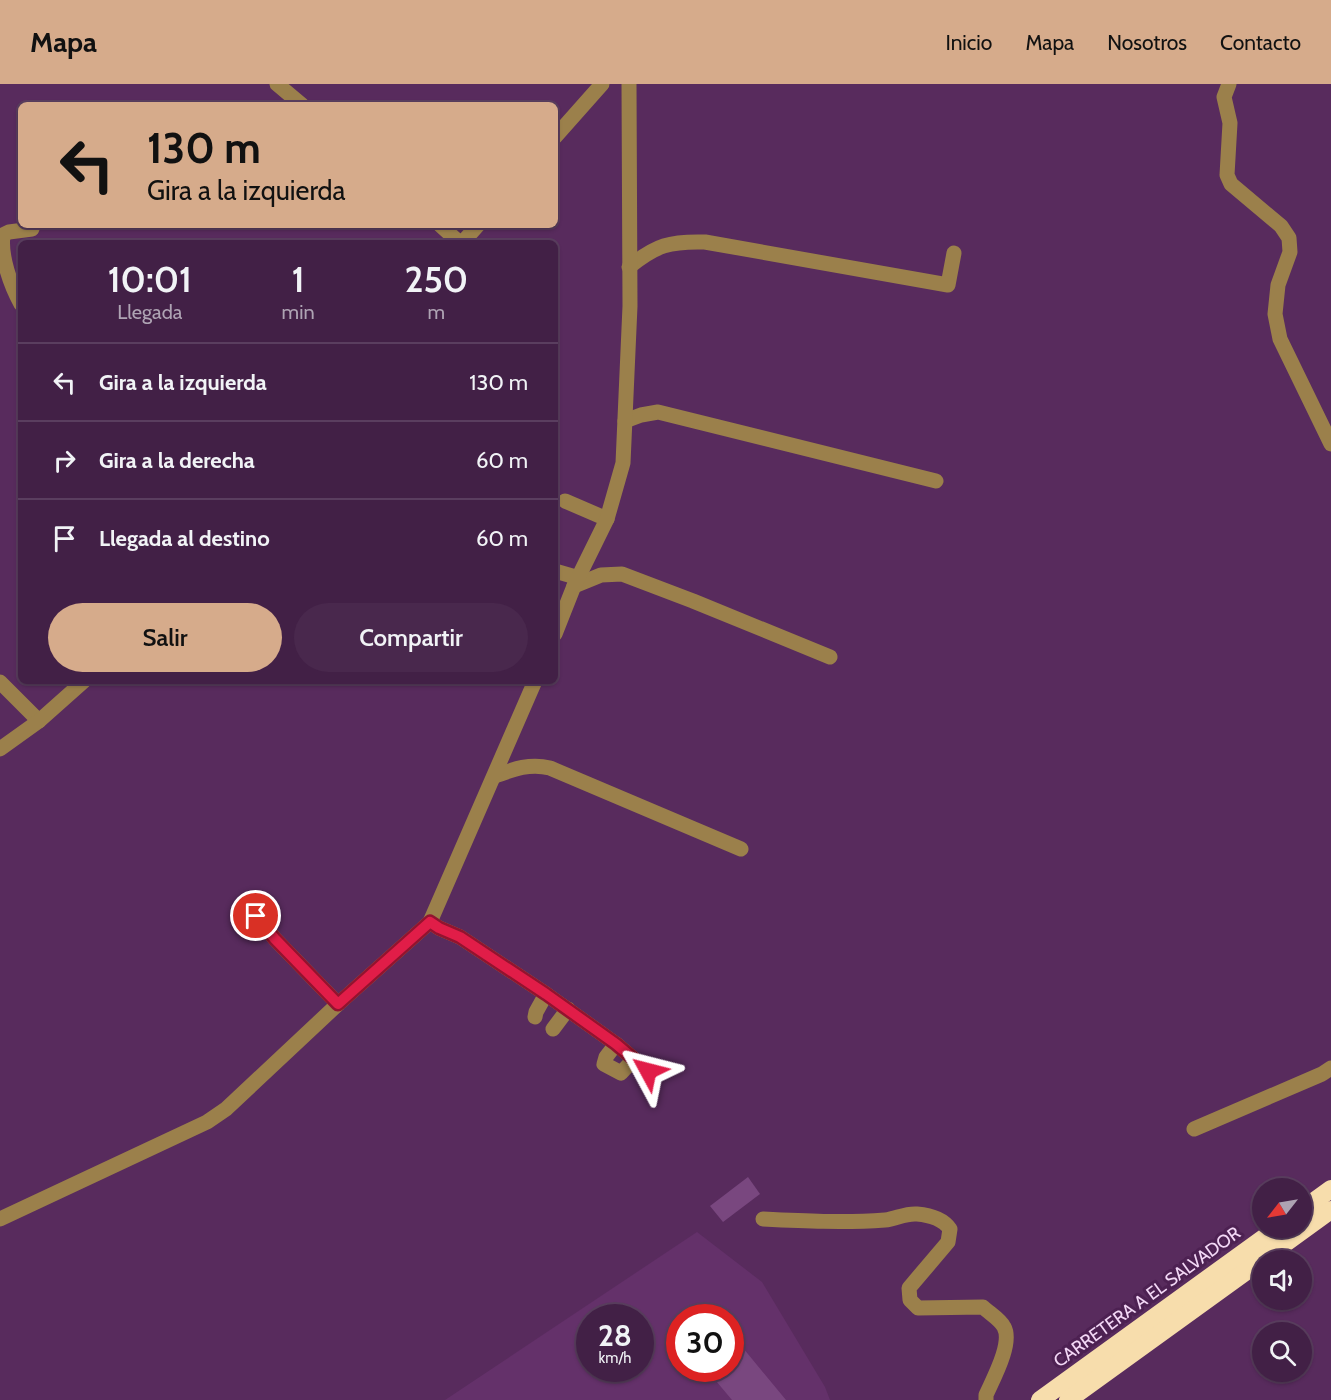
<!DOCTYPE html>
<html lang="es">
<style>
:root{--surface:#422046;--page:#49284d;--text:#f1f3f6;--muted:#aea3b3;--line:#5a3e5f;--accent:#d6ab8b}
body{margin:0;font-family:Cabin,sans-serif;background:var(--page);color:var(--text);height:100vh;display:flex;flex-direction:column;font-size:22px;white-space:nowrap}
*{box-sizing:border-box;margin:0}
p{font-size:20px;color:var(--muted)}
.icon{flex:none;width:33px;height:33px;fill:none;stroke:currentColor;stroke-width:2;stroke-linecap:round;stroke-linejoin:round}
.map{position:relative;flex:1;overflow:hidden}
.sheet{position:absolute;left:18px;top:156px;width:540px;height:444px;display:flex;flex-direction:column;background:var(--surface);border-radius:9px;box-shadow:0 2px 4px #0004,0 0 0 2px var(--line)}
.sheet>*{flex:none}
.guide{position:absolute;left:18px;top:18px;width:540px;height:126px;border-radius:9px;box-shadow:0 2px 4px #0004,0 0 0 2px var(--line);background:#d6ab8b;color:#111;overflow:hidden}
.needle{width:39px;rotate:239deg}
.tools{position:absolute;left:1252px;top:1094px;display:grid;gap:12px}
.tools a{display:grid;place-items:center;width:60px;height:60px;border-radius:50%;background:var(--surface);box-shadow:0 2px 4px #0004,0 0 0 2px var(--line);font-size:30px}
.speed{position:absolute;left:576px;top:1220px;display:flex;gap:12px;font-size:30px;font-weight:700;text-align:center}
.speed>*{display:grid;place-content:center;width:78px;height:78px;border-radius:50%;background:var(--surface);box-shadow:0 2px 4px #0004,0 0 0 2px var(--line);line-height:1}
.speed small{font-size:15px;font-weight:400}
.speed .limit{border:9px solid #d22;background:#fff;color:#111}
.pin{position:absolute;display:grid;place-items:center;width:51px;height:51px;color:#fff;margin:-26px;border:3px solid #fff;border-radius:50%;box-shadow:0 2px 6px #0007}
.me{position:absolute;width:66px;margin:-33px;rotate:308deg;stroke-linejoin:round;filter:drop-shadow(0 0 4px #0008)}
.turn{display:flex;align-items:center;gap:21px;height:126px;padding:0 30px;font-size:27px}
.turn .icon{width:78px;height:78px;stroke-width:2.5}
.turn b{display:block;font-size:42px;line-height:51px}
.eta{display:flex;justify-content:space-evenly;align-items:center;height:102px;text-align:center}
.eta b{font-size:36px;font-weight:600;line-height:42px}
.primary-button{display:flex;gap:12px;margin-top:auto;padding:12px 30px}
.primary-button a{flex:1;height:69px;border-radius:36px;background:var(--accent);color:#111;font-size:24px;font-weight:600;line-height:69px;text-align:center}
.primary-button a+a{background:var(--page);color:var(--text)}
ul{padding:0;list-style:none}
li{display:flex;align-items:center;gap:18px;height:78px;padding:0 30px;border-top:2px solid var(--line)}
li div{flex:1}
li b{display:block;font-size:22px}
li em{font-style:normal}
header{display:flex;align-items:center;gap:36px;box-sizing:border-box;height:84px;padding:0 30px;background:var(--accent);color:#111}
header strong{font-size:28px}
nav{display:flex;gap:33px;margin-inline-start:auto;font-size:21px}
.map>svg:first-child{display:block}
.built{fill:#64316a;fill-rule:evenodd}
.green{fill:#79477f}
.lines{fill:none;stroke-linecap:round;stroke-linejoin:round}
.minor{stroke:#9b804b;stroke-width:15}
.highway{stroke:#f7ddac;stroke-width:18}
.route-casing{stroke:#92132f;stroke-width:15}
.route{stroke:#e11d48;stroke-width:10}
.labels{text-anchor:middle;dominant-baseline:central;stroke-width:6;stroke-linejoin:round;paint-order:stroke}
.street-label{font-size:18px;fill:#f3d8f6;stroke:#4d2152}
</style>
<header>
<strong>Mapa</strong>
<nav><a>Inicio</a><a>Mapa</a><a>Nosotros</a><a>Contacto</a></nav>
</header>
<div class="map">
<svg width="1331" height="1316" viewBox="0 0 1331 1316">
<rect width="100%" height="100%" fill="#582b5d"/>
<path class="built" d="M697,1148L762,1198L825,1303L830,1316H445ZM590,1233H640V1284H590ZM680,1233H730V1284H680Z"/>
<g class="green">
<polygon points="748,1093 760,1110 723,1138 710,1122"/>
<polygon points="743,1264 786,1316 732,1316 711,1291 719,1284 730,1284 731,1274"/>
</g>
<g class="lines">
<g class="minor">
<polyline points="277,0 302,21"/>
<polyline points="1229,0 1224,13 1230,39 1227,91 1231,100 1281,142 1289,154 1290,168 1278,201 1275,230 1280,255 1331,360"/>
<polyline points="555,53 602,0"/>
<polyline points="440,141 460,159"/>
<polyline points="462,159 478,141"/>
<path d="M629,183C656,161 670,157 705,158L948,201L954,169"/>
<path d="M21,220C11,202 0,172 3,151L9,148L32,145"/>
<polyline points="625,337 641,331 658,328 936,397"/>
<polyline points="565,417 607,435"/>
<polyline points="555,487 579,494"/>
<polyline points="574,502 601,491 622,490 693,517 830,573"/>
<polyline points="555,550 574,502 607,435 623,379 630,222 629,0"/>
<polyline points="0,598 39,637"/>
<polyline points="0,665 39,637 84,597"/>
<path d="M495,692C514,685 530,679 550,684L741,765"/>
<polyline points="256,832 275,855 338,920"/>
<polyline points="430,838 439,844 460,853 546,910 616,960 648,987"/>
<polyline points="535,933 536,928 546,910"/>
<polyline points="553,945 568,925"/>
<polyline points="616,960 606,973 604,980 621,989 633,976"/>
<polyline points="1194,1045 1322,990 1331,984"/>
<polyline points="0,1135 207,1038 226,1025 338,920 430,838 535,597"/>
<path d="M763,1135C803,1137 844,1139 885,1136C896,1135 905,1129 917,1130C929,1131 943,1135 950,1145L948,1158L909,1204L910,1216L918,1224L983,1223C989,1229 1000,1235 1004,1243C1013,1259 993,1295 986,1311V1316"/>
</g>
<g class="highway">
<polyline points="1302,1126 1331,1105"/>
<polyline points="1040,1316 1279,1143"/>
<polyline points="1068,1316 1331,1126"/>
</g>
</g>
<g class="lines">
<g class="route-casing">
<polyline id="route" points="256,832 275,855 338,920 430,838 439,844 460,853 546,910 616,960 648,987"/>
</g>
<use href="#route" class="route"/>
</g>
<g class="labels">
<g class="street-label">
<text transform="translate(1147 1213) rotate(-36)">CARRETERA A EL SALVADOR</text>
</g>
</g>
</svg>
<div class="tools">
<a><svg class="needle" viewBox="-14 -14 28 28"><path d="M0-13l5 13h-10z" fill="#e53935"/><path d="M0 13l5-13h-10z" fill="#aea3b3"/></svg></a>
<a><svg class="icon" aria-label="sound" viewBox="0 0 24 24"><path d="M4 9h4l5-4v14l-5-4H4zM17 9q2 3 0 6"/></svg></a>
<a><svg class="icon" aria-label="search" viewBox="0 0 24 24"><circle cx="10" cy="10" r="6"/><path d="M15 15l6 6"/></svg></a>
</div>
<div class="speed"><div>28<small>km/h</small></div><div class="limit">30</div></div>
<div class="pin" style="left:256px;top:832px;background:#d93025"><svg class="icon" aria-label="arrive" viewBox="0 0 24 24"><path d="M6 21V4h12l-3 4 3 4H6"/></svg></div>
<svg class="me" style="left:648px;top:987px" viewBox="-20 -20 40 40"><path d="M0-17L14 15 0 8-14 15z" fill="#e11d48" stroke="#fff" stroke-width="4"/></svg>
<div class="guide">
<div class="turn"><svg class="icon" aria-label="left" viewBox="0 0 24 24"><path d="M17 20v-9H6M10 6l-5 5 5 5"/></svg><div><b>130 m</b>Gira a la izquierda</div></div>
</div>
<section class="sheet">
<div class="eta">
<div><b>10:01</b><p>Llegada</p></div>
<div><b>1</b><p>min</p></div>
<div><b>250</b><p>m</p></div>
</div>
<ul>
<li><svg class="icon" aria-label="left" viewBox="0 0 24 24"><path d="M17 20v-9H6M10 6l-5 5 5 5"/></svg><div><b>Gira a la izquierda</b></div><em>130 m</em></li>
<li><svg class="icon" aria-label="right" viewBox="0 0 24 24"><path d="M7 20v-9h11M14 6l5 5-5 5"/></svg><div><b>Gira a la derecha</b></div><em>60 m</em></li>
<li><svg class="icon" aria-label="arrive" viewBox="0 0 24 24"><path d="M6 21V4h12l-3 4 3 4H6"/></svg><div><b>Llegada al destino</b></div><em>60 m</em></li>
</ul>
<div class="primary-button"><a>Salir</a><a>Compartir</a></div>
</section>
</div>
